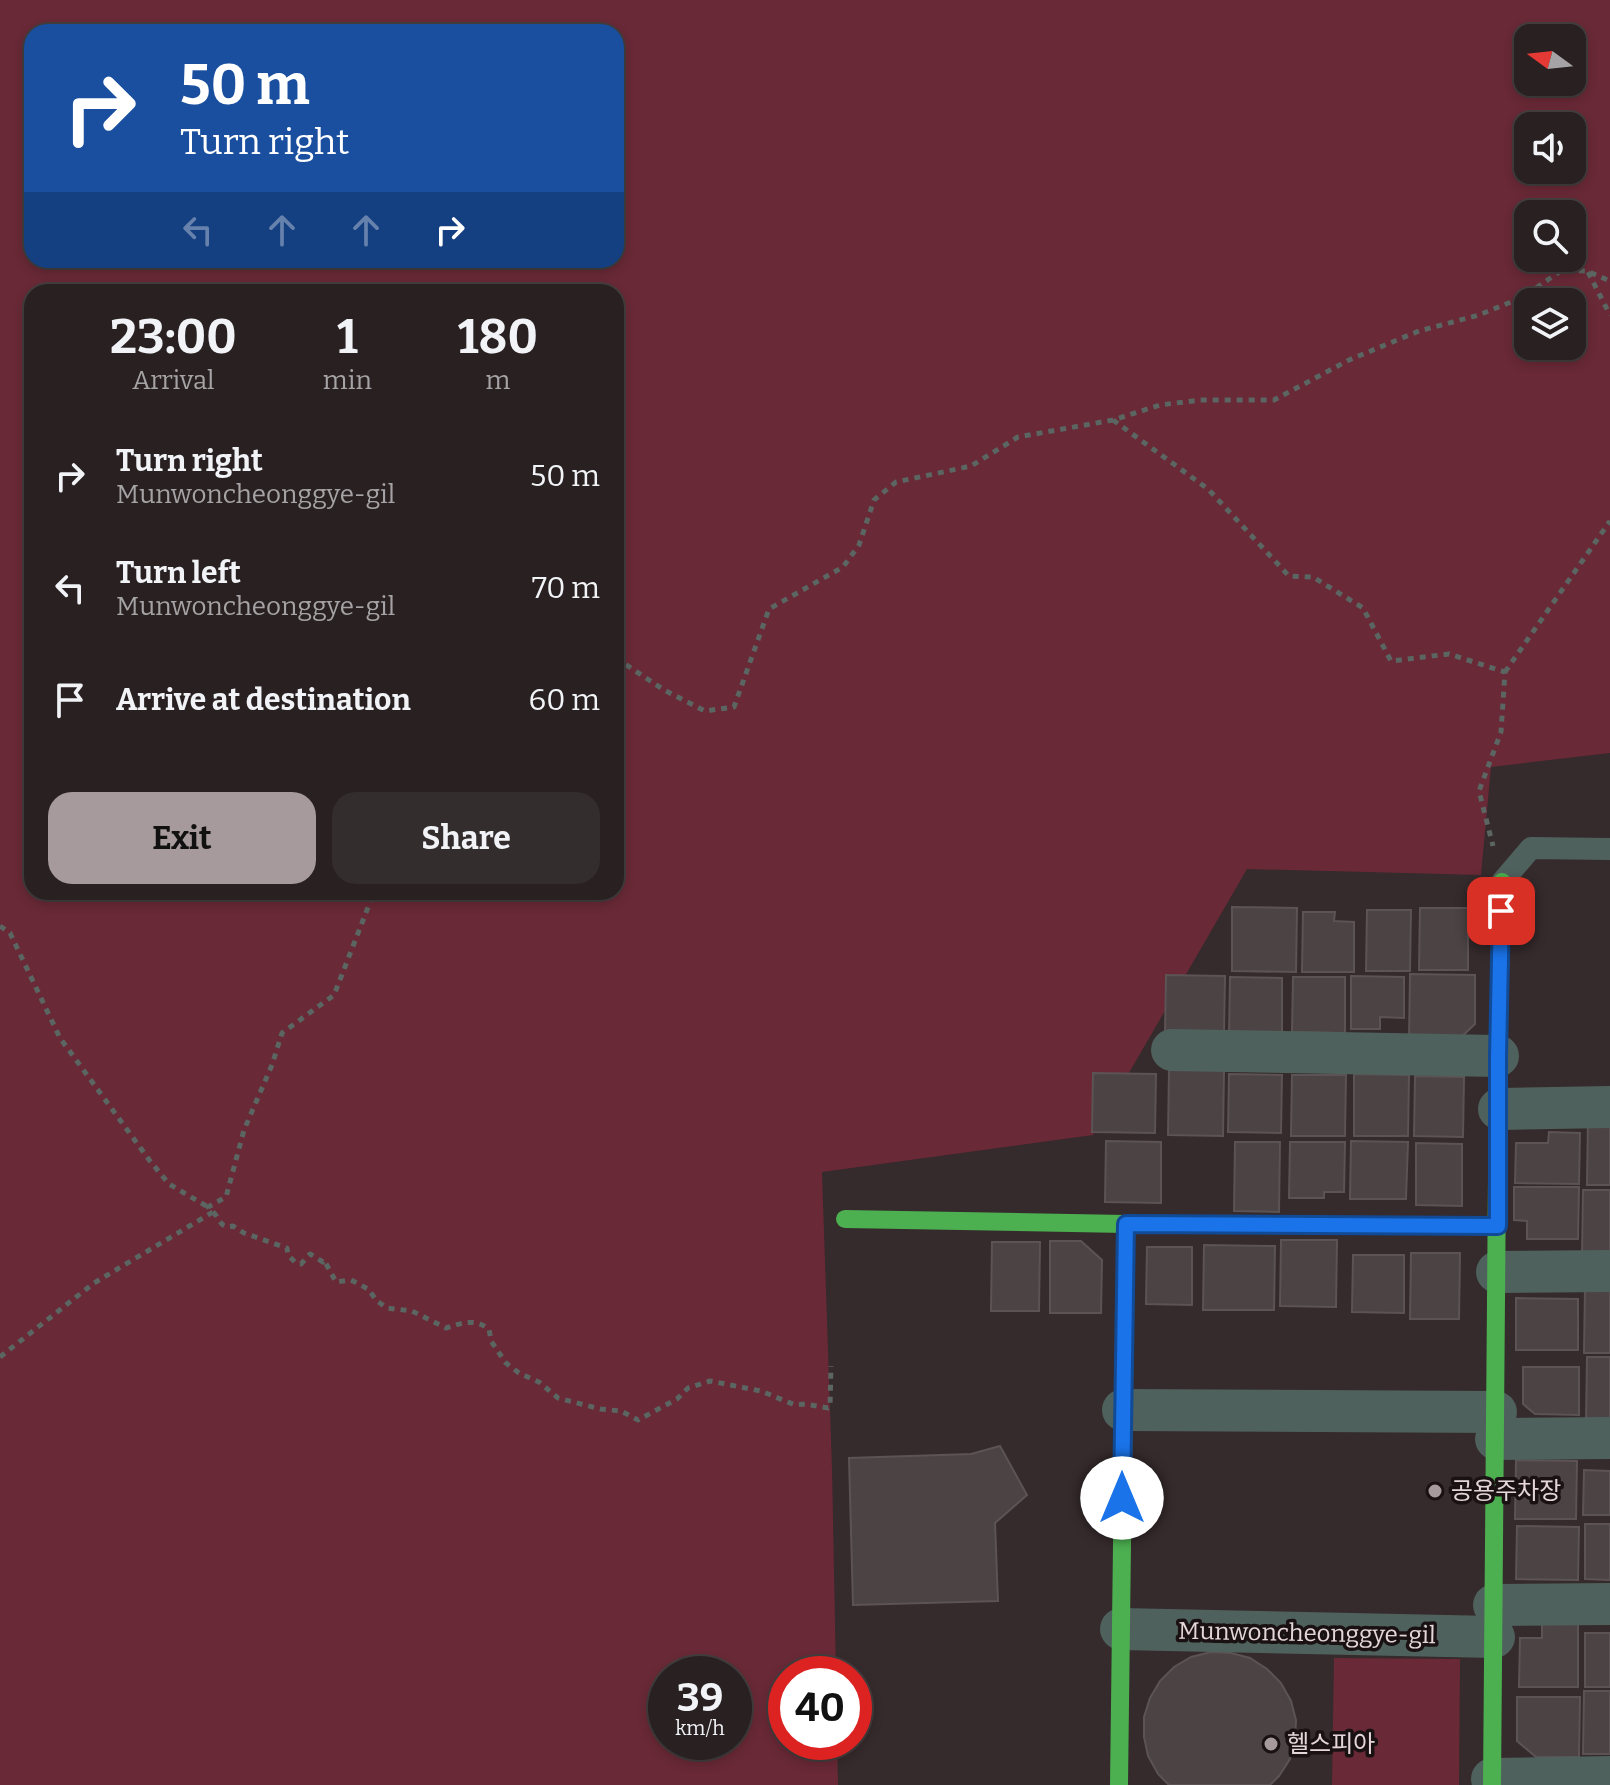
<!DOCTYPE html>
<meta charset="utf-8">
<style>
:root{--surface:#282021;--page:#342d2e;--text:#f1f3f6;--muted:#a5a3a5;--line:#443e3f;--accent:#a79a9c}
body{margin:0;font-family:Bitter,"Noto Sans KR",serif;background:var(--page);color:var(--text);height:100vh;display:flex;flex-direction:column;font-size:30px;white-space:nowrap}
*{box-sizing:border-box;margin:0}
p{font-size:26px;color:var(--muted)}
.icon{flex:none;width:44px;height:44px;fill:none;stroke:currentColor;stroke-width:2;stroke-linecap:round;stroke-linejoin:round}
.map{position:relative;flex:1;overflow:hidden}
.panel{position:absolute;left:24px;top:284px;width:600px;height:616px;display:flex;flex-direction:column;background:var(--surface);border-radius:24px;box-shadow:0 4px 12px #0003,0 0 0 2px var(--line)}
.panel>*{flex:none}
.banner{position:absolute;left:24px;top:24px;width:600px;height:244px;border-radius:24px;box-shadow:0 4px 12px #0003,0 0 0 2px var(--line);background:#1a4fa0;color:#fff;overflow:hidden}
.needle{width:52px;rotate:285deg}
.fabs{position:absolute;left:1514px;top:24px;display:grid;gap:16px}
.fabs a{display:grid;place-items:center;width:72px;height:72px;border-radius:16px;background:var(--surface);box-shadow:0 4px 12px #0003,0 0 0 2px var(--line);font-size:40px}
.speed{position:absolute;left:648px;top:1656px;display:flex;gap:16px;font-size:40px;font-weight:700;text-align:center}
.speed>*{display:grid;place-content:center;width:104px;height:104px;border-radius:50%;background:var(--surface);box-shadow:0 4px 12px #0003,0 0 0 2px var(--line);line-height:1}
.speed small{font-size:20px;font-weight:400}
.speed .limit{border:12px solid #d22;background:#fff;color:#111}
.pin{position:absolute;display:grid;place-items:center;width:68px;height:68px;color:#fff;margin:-34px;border-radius:16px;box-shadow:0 4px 12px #0006}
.me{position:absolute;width:88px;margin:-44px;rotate:0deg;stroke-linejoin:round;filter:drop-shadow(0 0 6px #0008)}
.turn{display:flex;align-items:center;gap:28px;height:168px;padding:0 24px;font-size:36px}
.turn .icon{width:104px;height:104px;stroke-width:2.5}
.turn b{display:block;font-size:56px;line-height:68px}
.lanes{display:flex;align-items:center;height:76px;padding:0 24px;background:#0003;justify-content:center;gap:40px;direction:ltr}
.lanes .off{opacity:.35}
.eta{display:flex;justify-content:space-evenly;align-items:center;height:136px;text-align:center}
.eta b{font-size:48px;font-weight:700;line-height:56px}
.primary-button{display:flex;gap:16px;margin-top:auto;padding:16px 24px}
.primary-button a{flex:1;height:92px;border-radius:24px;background:var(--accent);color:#111;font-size:32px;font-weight:700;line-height:92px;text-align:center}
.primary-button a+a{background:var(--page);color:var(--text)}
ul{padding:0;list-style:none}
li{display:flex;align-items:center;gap:24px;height:112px;padding:0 24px}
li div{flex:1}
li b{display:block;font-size:30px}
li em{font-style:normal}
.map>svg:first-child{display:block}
.green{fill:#692936;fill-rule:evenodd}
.building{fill:#4c4344;stroke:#5c5355;stroke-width:2}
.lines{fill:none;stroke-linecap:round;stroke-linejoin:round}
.path{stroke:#5b6562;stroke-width:5;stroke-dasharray:6 6;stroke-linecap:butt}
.lane{stroke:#4f615d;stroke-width:22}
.street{stroke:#4f615d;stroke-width:42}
.fast{stroke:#4caf50;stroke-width:18}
.route-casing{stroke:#114b97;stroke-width:20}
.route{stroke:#1a73e8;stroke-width:14}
.poi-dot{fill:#a79a9c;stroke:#1a1113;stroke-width:3}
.labels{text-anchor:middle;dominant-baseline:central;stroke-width:7;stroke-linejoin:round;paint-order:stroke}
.poi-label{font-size:24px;fill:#e5d7d9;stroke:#1a1113;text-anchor:start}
.street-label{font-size:24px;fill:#e5d7d9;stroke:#1a1113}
</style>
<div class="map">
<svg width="1610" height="1785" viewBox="0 0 1610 1785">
<rect width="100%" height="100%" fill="#352a2c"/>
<g class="green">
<path d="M0,0H1610V753L1491,767L1481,875L1247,869L1093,1135L822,1172L832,1469L836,1674H786V1742H837L838,1785H0ZM32,32H616V260H32ZM1528,38H1572V82H1528ZM1528,126H1572V170H1528ZM1528,214H1572V258H1528ZM32,292H616V892H32ZM1528,302H1572V346H1528ZM666,1674H734V1742H666Z"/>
<polygon points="1334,1658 1460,1659 1459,1785 1332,1785"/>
</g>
<g class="building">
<polygon points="1232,907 1297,908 1296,972 1232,971"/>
<polygon points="1420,908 1468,908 1468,970 1419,970"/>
<polygon points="1367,910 1411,910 1410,971 1366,971"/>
<polygon points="1303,912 1335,912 1334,921 1354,922 1354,972 1302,972"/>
<polygon points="1410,974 1475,975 1475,1024 1457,1041 1409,1040"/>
<polygon points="1166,975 1225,976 1224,1033 1165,1032"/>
<polygon points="1351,976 1404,977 1404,1018 1380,1017 1380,1029 1351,1029"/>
<polygon points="1230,977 1282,978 1282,1036 1229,1035"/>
<polygon points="1293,977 1345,977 1345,1033 1292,1032"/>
<polygon points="1169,1069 1224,1070 1223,1136 1168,1135"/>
<polygon points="1093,1073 1156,1074 1155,1133 1092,1132"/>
<polygon points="1229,1074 1282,1075 1281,1133 1228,1132"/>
<polygon points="1354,1074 1409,1075 1408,1136 1354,1136"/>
<polygon points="1292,1075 1346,1075 1345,1136 1291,1136"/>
<polygon points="1415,1076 1464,1077 1463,1137 1414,1136"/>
<polygon points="1588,1117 1610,1117 1610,1185 1587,1185"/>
<polygon points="1549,1132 1580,1133 1579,1184 1515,1183 1516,1143 1548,1143"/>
<polygon points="1106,1141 1161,1142 1161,1203 1105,1202"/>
<polygon points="1351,1141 1408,1142 1406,1199 1350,1199"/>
<polygon points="1235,1142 1280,1142 1279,1212 1234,1211"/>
<polygon points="1290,1142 1345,1142 1344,1192 1324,1192 1324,1198 1289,1198"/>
<polygon points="1416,1143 1462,1144 1462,1206 1416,1205"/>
<polygon points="1514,1187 1579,1187 1578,1239 1527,1239 1527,1221 1514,1220"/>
<polygon points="1583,1190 1610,1190 1610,1258 1582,1257"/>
<polygon points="1281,1240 1337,1240 1336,1307 1280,1306"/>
<polygon points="1050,1241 1081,1241 1102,1260 1101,1313 1050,1313"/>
<polygon points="992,1242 1040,1242 1039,1311 991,1311"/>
<polygon points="1204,1245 1275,1246 1274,1310 1203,1310"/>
<polygon points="1147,1247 1192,1247 1192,1305 1146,1304"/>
<polygon points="1411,1253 1460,1253 1459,1319 1410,1319"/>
<polygon points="1353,1255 1404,1255 1404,1313 1352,1312"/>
<polygon points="1585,1287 1610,1287 1610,1353 1584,1353"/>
<polygon points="1516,1298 1578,1299 1578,1350 1516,1350"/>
<polygon points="1587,1357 1610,1357 1610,1422 1586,1422"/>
<polygon points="1523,1367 1579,1367 1579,1415 1535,1414 1523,1404"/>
<polygon points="1000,1446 1027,1495 995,1523 998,1601 853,1605 849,1458 971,1454"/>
<polygon points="1516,1460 1577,1461 1576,1519 1515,1519"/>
<polygon points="1584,1470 1610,1471 1610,1515 1583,1515"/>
<polygon points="1585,1524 1610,1524 1610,1580 1585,1579"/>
<polygon points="1517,1526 1579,1527 1578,1580 1516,1579"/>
<polygon points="1542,1622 1578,1622 1578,1687 1519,1687 1520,1638 1542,1638"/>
<rect x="1585" y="1633" width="25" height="54"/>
<polygon points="1211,1652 1231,1653 1250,1658 1267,1669 1281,1683 1291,1701 1296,1720 1295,1740 1290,1759 1279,1776 1270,1785 1169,1785 1158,1774 1148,1756 1144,1737 1144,1717 1150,1698 1160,1681 1174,1667 1191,1657"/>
<polygon points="1584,1691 1610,1691 1610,1754 1583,1754"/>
<polygon points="1517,1697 1580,1697 1579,1757 1536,1757 1517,1741"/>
</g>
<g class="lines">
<g class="path">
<polyline points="1588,272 1610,315"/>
<polyline points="1113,420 1208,489 1289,576 1313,577 1363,608 1391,661 1449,654 1505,672 1501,732 1479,791 1493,846"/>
<polyline points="616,658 664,690 705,711 734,707 769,609 843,567 859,545 874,500 896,482 971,466 1018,437 1113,420 1160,405 1200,400 1274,400 1349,360 1419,331 1479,315 1523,297 1562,270 1587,271 1610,281"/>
<polyline points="1505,672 1610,521"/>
<polyline points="0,926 10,933 60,1038 150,1161 169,1184 208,1207"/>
<path d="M213,1212C220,1218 220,1230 233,1226L244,1233L287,1248L288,1255L295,1262L301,1264L310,1254L323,1262L324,1260L336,1282L351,1280L368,1289L377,1301L387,1308L412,1311L446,1328C462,1323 474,1318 489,1329L491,1341L506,1363L519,1373L539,1382L558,1398L600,1409L621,1411L638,1420L677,1399L688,1388L710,1381L761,1391L795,1405L805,1404L828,1408L830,1407L831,1366"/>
<polyline points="0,1357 94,1283 213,1212 208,1207 226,1197 244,1130 272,1065 282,1033 334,995 374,892"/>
</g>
<polyline class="lane" points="1502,882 1531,848 1610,849"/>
<g class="street">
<polyline points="1172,1050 1498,1056"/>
<polyline points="1499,1109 1610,1107"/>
<polyline points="1497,1272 1610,1271"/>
<polyline points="1123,1410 1496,1412"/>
<polyline points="1496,1439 1610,1438"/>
<polyline points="1494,1605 1610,1604"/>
<polyline points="1121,1629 1494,1637"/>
<polyline points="1492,1779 1610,1777"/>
</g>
<g class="fast">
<polyline points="845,1219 1126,1224 1498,1226"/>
<polyline points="1119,1785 1126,1224"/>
<polyline points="1492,1785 1498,1056 1502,882"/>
</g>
</g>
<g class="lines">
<g class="route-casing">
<polyline id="route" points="1122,1498 1126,1224 1498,1226 1498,1056 1501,911"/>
</g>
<use href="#route" class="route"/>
</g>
<g class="poi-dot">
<circle cx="1435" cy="1491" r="8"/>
<circle cx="1271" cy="1744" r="8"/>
</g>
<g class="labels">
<g class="poi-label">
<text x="1451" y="1491">공용주차장</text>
<text x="1287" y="1744">헬스피아</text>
</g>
<g class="street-label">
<text transform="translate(1307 1633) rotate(1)">Munwoncheonggye-gil</text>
</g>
</g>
</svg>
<div class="fabs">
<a><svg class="needle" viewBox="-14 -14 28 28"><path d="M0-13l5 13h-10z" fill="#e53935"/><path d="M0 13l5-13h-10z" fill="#a5a3a5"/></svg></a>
<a><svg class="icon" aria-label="sound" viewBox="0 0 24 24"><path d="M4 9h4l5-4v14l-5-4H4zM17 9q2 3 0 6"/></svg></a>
<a><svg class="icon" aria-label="search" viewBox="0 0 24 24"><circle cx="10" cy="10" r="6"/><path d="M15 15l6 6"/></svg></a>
<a><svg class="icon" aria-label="layers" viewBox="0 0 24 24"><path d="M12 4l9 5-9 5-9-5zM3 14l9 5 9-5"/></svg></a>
</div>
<div class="speed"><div>39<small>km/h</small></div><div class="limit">40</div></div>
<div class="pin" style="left:1501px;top:911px;background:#d93025"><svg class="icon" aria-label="arrive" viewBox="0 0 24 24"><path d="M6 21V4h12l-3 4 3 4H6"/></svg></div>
<svg class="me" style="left:1122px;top:1498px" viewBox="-20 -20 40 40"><circle r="19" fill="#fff"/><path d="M0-13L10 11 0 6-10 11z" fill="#1a73e8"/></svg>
<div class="banner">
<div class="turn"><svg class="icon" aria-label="right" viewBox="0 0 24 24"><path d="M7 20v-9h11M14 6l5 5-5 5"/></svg><div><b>50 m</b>Turn right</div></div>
<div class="lanes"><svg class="icon off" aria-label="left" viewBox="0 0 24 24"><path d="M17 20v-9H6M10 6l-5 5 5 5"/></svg><svg class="icon off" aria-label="ahead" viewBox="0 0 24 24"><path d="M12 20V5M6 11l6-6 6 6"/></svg><svg class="icon off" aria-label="ahead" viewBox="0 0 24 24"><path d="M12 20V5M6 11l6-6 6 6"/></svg><svg class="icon" aria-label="right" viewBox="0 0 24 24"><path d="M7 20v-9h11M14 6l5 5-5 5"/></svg></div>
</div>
<section class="panel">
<div class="eta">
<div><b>23:00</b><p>Arrival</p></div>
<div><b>1</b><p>min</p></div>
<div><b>180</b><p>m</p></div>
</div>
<ul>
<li><svg class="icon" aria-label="right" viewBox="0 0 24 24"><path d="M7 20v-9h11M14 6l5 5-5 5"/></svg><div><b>Turn right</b><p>Munwoncheonggye-gil</p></div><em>50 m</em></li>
<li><svg class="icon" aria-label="left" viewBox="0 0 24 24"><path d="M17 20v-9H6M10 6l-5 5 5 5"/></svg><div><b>Turn left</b><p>Munwoncheonggye-gil</p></div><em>70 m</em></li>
<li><svg class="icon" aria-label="arrive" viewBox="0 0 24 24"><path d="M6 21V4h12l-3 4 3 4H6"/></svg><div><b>Arrive at destination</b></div><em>60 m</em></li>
</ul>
<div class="primary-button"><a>Exit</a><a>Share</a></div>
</section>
</div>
